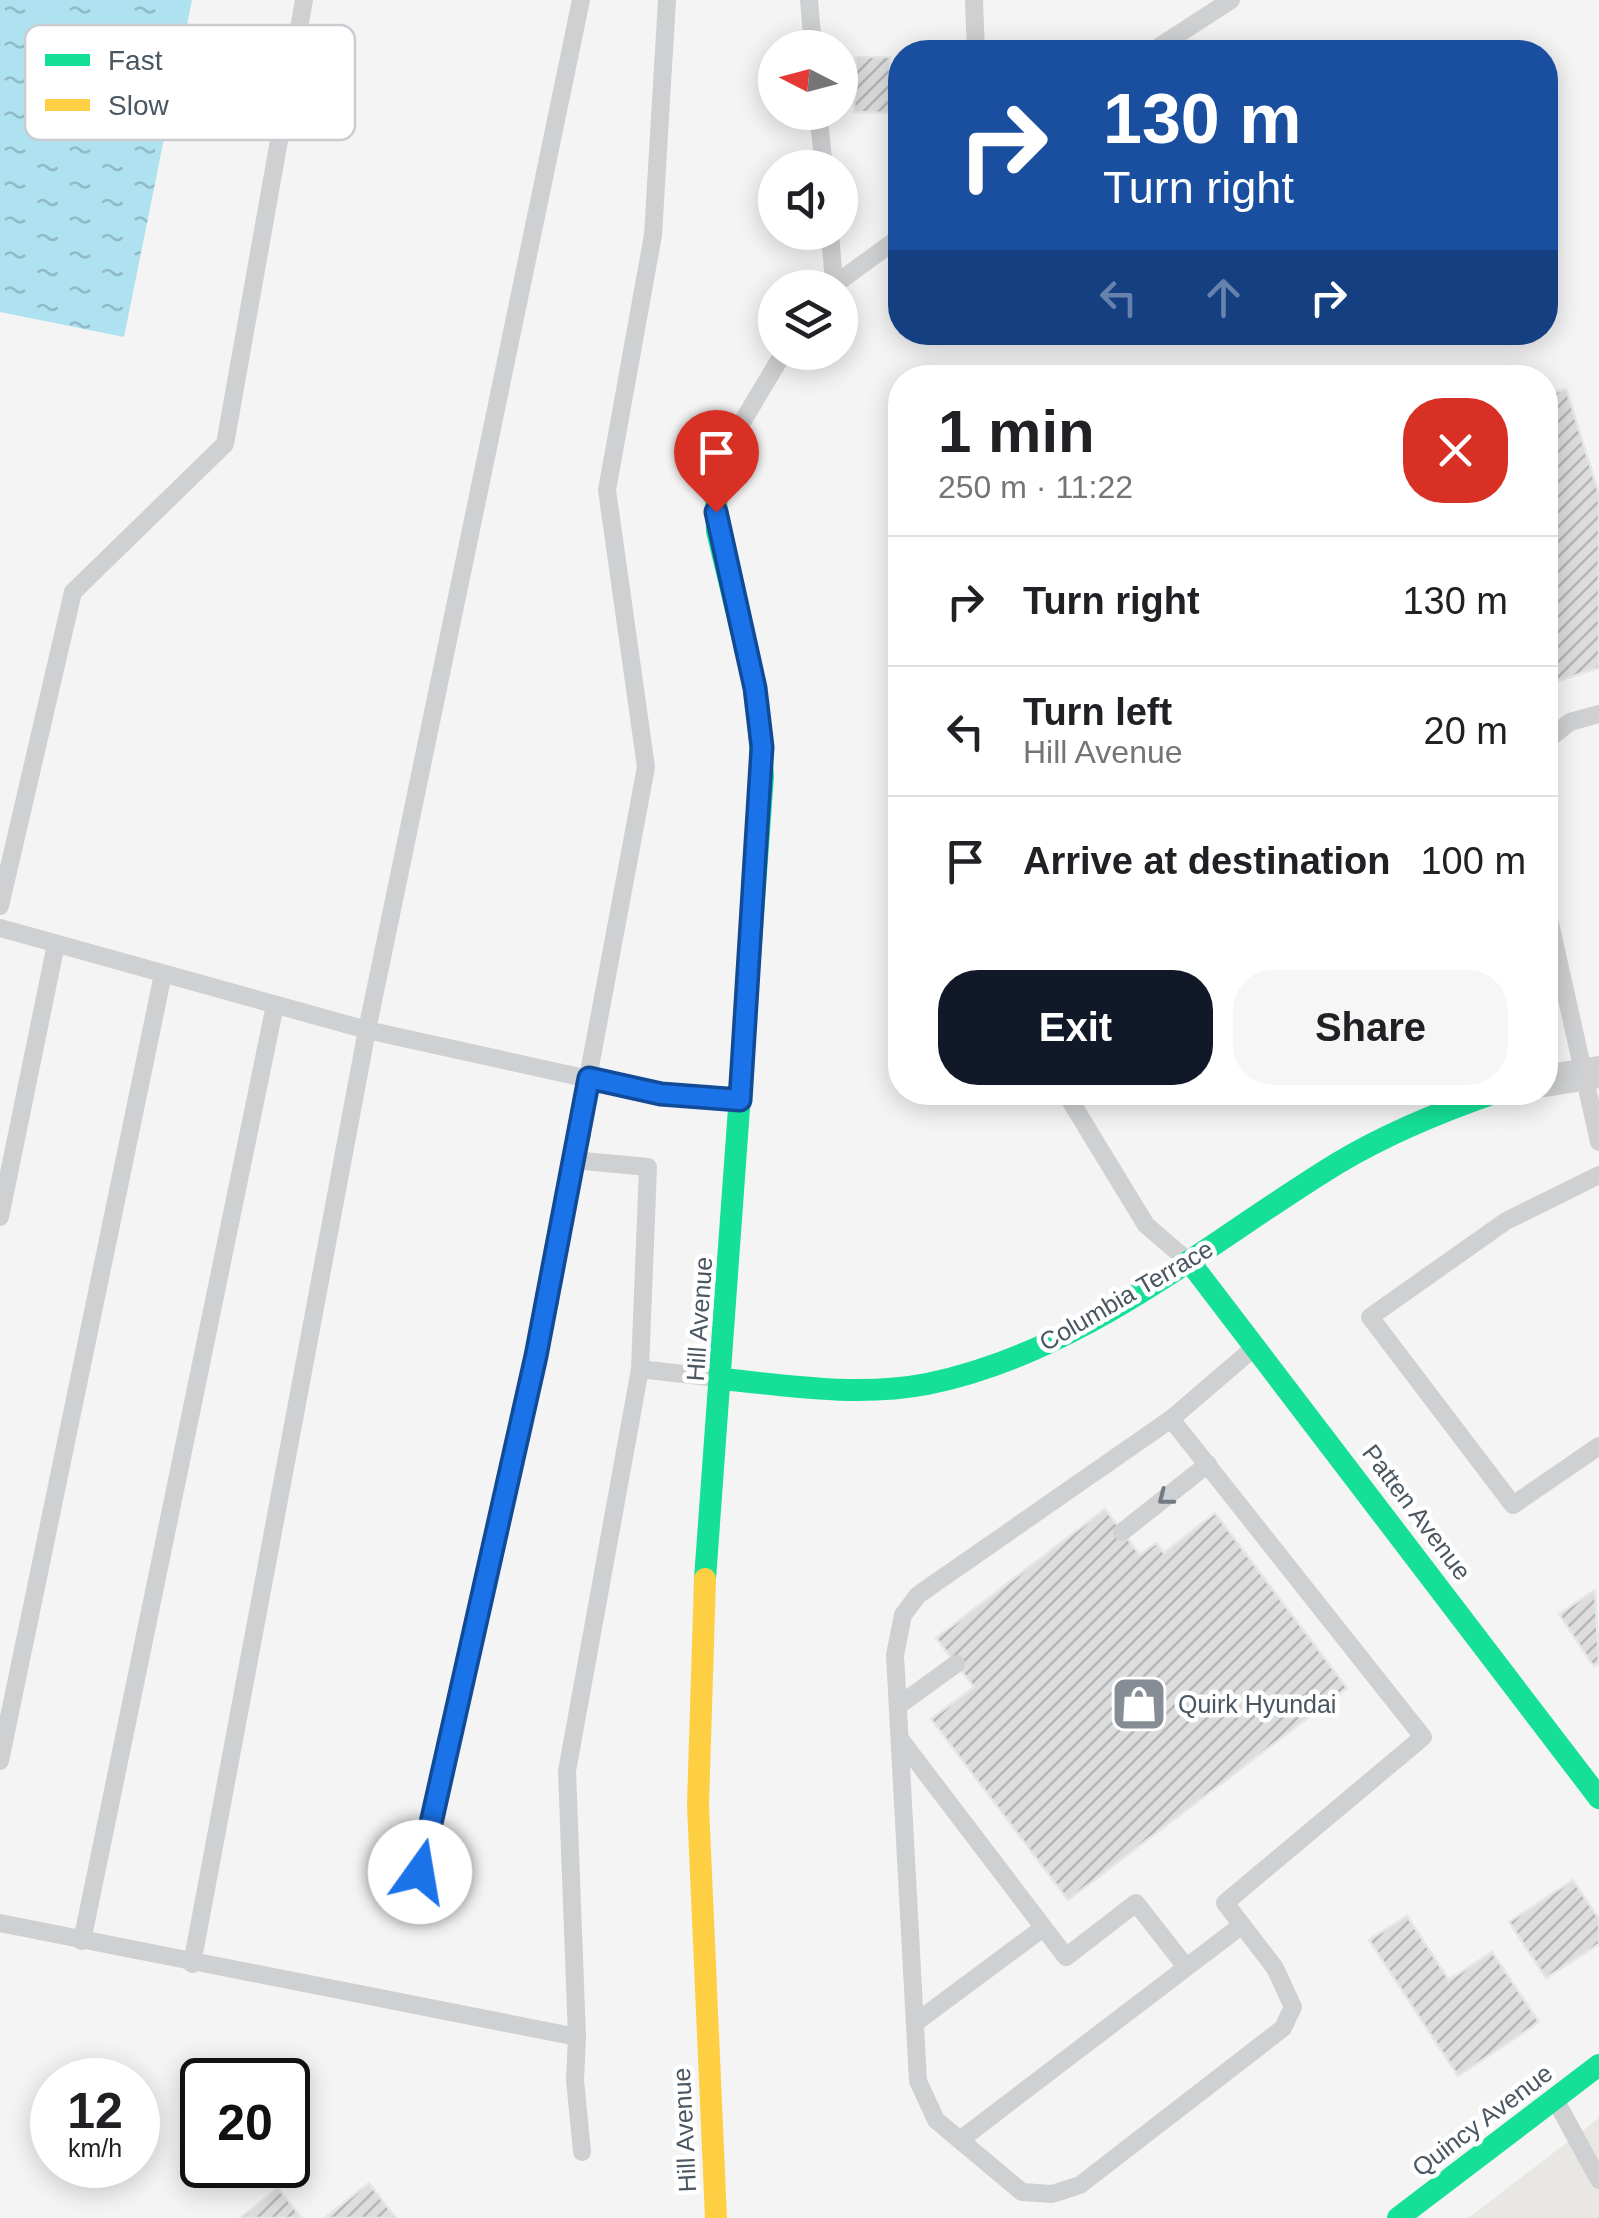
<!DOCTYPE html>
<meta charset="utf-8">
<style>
:root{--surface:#fff;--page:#f6f6f6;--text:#202124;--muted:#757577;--line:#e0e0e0;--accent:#111827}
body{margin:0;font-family:Arial,sans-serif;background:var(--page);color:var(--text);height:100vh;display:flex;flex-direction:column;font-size:38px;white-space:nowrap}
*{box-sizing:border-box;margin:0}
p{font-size:32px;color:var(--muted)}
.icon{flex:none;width:55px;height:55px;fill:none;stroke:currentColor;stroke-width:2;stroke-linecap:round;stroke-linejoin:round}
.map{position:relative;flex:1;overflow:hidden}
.side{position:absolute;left:888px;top:365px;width:670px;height:740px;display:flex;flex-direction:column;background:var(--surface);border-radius:40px;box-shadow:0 5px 25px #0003}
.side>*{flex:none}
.guide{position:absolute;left:888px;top:40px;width:670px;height:305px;border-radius:40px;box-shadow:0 5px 25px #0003;background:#1a4fa0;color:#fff;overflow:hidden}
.needle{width:65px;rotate:276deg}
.controls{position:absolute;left:758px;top:30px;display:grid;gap:20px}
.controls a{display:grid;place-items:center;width:100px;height:100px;border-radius:50%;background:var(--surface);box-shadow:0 5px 25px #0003;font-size:50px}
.speed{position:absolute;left:30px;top:2058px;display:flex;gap:20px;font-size:50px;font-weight:700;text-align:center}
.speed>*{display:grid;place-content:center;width:130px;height:130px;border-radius:50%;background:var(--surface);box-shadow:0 5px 25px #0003;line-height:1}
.speed small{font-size:25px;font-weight:400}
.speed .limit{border:5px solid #111;border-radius:15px;background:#fff;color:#111}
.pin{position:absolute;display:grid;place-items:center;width:85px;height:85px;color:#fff;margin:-102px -42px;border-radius:50% 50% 50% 0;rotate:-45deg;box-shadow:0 0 10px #0007}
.pin .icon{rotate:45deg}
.me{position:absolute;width:110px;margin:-55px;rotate:13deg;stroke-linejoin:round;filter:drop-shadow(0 0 8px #0008)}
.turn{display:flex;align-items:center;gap:35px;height:210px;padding:0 50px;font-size:45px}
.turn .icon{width:130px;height:130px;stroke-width:2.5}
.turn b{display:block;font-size:70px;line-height:85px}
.lanes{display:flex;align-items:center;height:95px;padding:0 50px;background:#0003;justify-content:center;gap:50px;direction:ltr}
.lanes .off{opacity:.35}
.round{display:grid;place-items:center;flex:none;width:105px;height:105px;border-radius:40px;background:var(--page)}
.summary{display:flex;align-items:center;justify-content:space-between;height:170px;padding:0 50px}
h1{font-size:60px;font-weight:700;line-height:75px}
.button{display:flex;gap:20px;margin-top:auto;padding:20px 50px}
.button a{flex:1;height:115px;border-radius:40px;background:var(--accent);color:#fff;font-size:40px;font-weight:700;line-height:115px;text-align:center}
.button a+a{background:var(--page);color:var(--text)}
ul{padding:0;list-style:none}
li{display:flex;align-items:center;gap:30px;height:130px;padding:0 50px;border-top:2px solid var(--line)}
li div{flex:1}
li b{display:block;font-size:38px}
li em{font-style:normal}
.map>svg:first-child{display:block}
.commercial{fill:#e8e7e3}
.water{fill:url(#water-ripples)}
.building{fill:url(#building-hatch);stroke:#e5e6e7;stroke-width:2.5}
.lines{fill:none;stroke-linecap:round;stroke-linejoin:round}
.lane{stroke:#ced0d2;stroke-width:18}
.street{stroke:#ced0d2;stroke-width:32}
.fast{stroke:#16e098;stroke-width:22}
.slow{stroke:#ffcf43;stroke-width:22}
.oneway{stroke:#727b83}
.route-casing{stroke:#114b97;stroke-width:25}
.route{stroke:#1a73e8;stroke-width:18}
.labels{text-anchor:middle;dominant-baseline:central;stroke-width:9;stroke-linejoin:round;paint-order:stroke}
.street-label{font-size:25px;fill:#4a5661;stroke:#fff}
.poi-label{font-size:25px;fill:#4a5661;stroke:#fff;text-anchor:start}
.key{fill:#fff;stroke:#c9ccd0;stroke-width:2.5}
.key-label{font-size:28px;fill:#4a5661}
</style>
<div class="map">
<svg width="1599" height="2218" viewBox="0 0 1599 2218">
<defs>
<pattern id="water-ripples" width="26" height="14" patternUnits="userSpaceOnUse" patternTransform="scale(2.5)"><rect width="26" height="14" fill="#aee2f0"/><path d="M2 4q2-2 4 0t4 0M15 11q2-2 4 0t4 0" fill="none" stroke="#90bac6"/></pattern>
<pattern id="building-hatch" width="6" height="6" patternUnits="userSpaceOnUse" patternTransform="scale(2.5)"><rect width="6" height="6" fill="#ddddde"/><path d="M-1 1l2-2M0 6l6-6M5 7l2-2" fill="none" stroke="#b5b6b7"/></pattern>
</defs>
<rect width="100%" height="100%" fill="#f4f4f4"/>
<polygon class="commercial" points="1599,2118 1599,2218 1468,2218"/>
<polygon class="water" points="0,0 192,0 124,337 0,312"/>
<g class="building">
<polygon points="856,57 890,57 889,113 854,112"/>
<polygon points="1566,389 1599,494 1599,668 1545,685 1545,395"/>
<polygon points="1105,1509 1140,1555 1156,1543 1164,1553 1215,1513 1347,1688 1068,1900 931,1719 974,1687 936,1638"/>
<polygon points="1595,1590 1599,1663 1594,1667 1559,1614"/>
<polygon points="1573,1880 1599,1919 1599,1944 1546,1978 1509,1922"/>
<polygon points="1407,1916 1449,1980 1492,1952 1539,2022 1458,2076 1369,1940"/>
<polygon points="369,2183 396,2218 325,2218 346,2201"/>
<polygon points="278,2188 302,2218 240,2218"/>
</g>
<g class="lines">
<g class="lane">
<polyline points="809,0 813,48"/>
<polyline points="974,0 976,52"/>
<polyline points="1151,52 1231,0"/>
<polyline points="818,112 824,168"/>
<polyline points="830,232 834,284"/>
<polyline points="830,288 900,237"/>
<polyline points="738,429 784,352"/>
<polyline points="1545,742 1570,722 1599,714"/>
<polyline points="1545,901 1599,1142"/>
<polyline points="0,906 73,592 225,444 304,0"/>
<polyline points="0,928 367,1030 639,1090 739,1100"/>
<polyline points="1065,1092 1146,1225 1188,1261"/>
<polyline points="573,1160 648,1167 640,1369 717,1378"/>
<polyline points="1599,1175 1506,1221 1370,1317 1513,1505 1599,1446"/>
<polyline points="0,1217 56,944"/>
<polyline points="1171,1419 1423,1737 1225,1903 1275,1968 1293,2007 1283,2028 1080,2185 1052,2194 1022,2192 936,2120 918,2081 895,1655 903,1615 918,1595 1171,1419 1255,1347"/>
<polyline points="1122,1532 1208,1464"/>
<polyline points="898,1706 956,1664"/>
<polyline points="900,1739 1066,1957 1136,1903 1186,1967"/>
<polyline points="0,1761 163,974"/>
<polyline points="421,1872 536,1356 646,767 607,490 653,235 667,0"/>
<polyline points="0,1923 577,2037 567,1771 640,1369"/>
<polyline points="82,1941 275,1005"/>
<polyline points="192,1964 367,1030 581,0"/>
<polyline points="915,2023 1043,1928"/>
<polyline points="577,2037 575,2080 582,2152"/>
<polyline points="1557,2103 1599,2180"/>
<polyline points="960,2140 1242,1925"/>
</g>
<polyline class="street" points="1545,1081 1599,1072"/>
<g class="fast">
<polyline points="1189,1261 1599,1798"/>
<path d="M723,1379C790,1386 860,1397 927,1384C1084,1352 1205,1244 1338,1163C1388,1133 1442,1111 1497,1092"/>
<polyline points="705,1579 763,776 755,688 717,531 716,493 736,431"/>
<polyline points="1398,2218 1599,2065"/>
</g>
<polyline class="slow" points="705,1579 698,1805 716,2218"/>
</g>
<defs><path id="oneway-chevron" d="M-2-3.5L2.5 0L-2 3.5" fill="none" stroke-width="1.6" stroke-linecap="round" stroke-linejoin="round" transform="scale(2.5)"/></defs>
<use class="oneway" href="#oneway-chevron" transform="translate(1165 1498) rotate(142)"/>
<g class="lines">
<g class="route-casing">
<polyline id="route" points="420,1872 536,1356 589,1078 661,1094 740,1100 762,747 755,688 716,512"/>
</g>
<use href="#route" class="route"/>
</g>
<defs>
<g id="shop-square" transform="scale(2.875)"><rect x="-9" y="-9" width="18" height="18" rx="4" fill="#868d94" stroke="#fff"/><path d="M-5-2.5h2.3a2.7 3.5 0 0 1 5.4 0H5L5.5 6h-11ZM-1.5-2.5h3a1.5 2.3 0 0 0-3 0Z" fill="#fff"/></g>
</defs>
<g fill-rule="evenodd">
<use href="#shop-square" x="1139" y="1704"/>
</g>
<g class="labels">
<g class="street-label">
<text transform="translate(1126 1295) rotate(-30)">Columbia Terrace</text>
<text transform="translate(699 1319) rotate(-86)">Hill Avenue</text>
<text transform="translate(1417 1512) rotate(53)">Patten Avenue</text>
<text transform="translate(1482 2120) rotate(-37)">Quincy Avenue</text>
<text transform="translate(684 2130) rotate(-93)">Hill Avenue</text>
</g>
<g class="poi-label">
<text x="1178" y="1704">Quirk Hyundai</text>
</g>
</g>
<rect x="25" y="25" width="330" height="115" rx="15" class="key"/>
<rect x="45" y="54" width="45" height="12" fill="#16e098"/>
<rect x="45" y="99" width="45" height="12" fill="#ffcf43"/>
<g class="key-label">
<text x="108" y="70">Fast</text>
<text x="108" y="115">Slow</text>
</g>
</svg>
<div class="controls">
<a><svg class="needle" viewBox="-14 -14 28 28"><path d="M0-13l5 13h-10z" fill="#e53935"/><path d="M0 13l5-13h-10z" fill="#757577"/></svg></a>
<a><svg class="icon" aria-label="sound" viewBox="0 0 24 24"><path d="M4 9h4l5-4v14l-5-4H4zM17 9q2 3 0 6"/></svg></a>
<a><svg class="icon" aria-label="layers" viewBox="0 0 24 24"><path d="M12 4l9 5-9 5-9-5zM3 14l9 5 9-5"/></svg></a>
</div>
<div class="speed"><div>12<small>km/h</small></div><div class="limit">20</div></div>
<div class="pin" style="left:716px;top:512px;background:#d93025"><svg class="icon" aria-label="arrive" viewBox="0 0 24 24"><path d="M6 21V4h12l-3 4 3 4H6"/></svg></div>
<svg class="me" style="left:420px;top:1872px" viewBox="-20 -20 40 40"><circle r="19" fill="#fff"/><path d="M0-13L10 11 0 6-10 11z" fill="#1a73e8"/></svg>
<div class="guide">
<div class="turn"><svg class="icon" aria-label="right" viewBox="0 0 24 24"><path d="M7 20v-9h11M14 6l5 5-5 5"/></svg><div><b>130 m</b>Turn right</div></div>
<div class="lanes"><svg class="icon off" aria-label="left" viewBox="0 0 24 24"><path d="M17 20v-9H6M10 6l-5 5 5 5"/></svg><svg class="icon off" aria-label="ahead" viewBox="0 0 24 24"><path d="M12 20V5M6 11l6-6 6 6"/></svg><svg class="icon" aria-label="right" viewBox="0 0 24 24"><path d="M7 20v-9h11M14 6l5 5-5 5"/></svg></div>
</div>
<section class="side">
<div class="summary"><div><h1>1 min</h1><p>250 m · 11:22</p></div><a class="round" style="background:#d93025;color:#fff"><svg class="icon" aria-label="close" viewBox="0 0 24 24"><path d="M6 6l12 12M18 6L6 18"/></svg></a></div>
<ul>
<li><svg class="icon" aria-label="right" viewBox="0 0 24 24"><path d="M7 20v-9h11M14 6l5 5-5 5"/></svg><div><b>Turn right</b></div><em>130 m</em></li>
<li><svg class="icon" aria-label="left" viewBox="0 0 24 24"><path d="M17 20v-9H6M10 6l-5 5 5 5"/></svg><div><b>Turn left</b><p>Hill Avenue</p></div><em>20 m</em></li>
<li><svg class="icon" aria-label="arrive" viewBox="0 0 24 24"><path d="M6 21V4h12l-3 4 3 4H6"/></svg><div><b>Arrive at destination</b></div><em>100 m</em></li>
</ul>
<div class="button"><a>Exit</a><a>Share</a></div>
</section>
</div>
